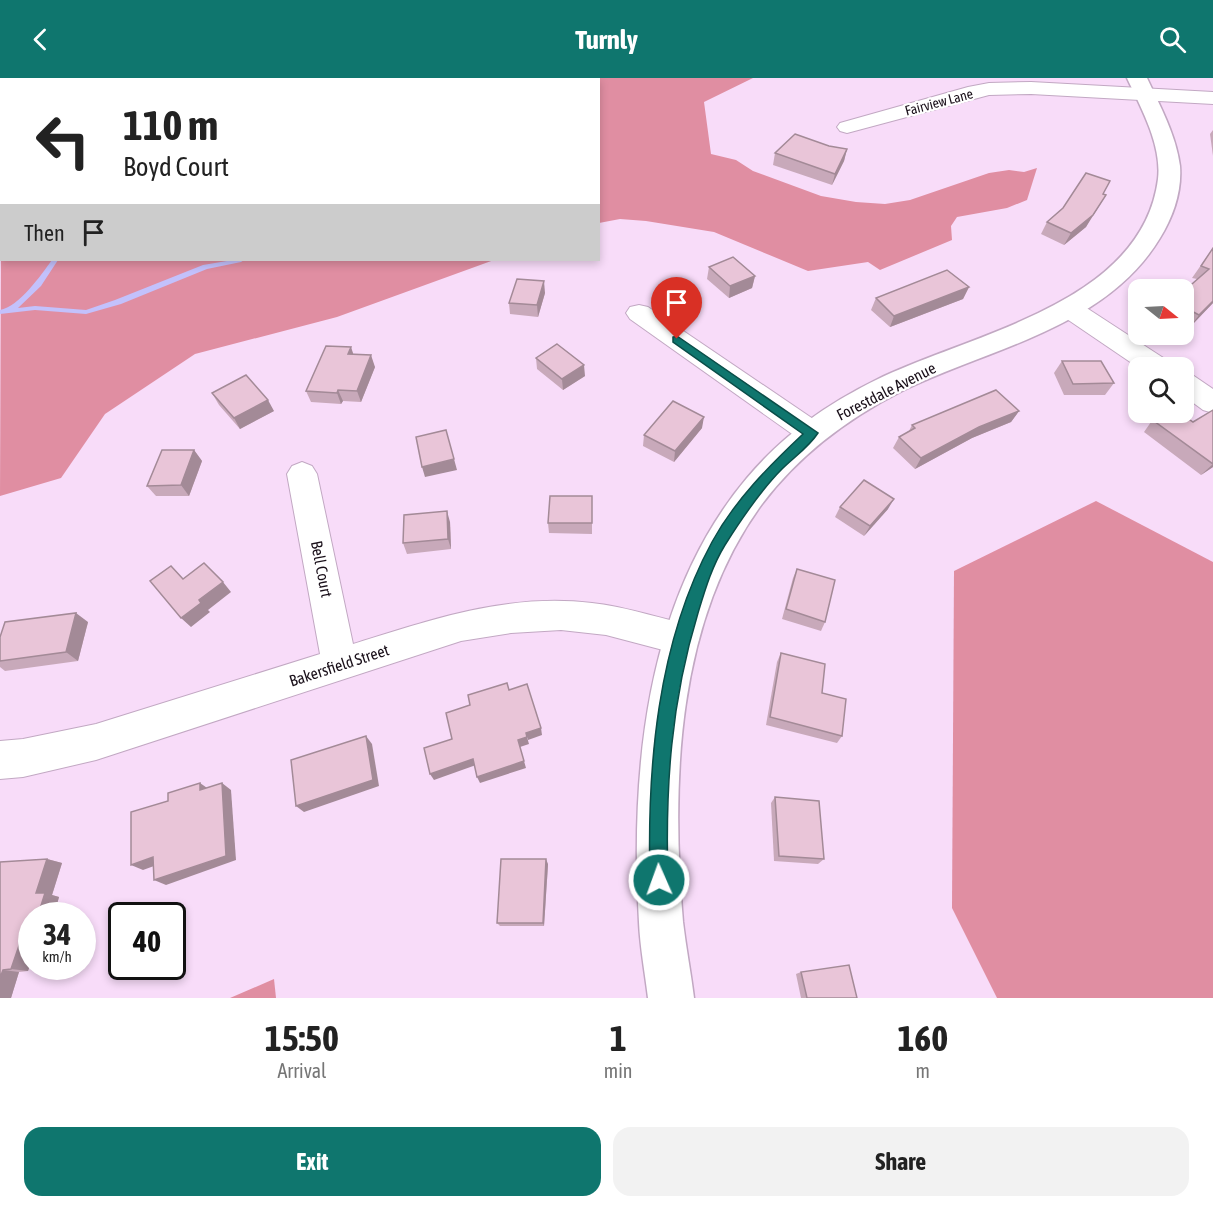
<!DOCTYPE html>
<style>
:root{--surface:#fff;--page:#f2f2f2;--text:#222;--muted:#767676;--accent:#0f766e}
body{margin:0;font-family:"Asap Condensed",sans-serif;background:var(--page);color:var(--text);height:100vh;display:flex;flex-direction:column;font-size:22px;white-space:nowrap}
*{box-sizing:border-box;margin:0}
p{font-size:20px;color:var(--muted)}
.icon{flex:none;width:33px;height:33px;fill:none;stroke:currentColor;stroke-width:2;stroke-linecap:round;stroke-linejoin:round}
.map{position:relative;height:920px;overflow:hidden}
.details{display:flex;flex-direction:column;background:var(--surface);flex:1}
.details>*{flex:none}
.top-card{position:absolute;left:0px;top:0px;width:600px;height:183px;box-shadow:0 3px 9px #0003;background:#fff;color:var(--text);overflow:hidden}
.needle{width:39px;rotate:108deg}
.fabs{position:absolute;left:1128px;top:201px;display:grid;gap:12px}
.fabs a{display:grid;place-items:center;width:66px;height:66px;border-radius:12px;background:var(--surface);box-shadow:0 3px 9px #0003;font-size:30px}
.speed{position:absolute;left:18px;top:824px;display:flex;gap:12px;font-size:30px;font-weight:700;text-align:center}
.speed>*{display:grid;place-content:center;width:78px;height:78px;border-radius:50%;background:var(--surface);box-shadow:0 3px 9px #0003;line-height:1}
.speed small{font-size:15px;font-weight:400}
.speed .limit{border:3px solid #111;border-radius:9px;background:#fff;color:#111}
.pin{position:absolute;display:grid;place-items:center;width:51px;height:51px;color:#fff;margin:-62px -26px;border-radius:50% 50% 50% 0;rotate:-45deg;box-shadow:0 0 6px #0007}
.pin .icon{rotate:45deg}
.me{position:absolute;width:66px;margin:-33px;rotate:358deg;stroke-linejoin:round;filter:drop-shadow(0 0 4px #0008)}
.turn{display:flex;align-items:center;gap:21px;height:126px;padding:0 24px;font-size:27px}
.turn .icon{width:78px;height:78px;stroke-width:2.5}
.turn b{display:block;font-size:42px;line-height:51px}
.then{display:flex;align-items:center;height:57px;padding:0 24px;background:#0003;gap:12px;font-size:22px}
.eta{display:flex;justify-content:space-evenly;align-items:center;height:102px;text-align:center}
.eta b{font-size:36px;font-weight:700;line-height:42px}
.cta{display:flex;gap:12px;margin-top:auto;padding:12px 24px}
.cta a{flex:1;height:69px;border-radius:18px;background:var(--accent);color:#fff;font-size:24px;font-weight:700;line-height:69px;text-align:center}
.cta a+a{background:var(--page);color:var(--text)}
header{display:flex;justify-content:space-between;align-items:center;height:78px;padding:0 24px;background:var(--accent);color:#fff;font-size:27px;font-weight:700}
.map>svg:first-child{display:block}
.forest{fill:#e08ea2}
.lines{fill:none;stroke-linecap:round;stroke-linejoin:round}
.stream{fill:#c3c1fc;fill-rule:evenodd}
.street-casing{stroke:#c2a8c3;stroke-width:2}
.secondary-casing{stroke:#c2a8c3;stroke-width:3}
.street{fill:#fff;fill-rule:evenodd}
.secondary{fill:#fff;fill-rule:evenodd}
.wall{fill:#c8a9ba}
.shaded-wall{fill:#a38a97}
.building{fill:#e9c5d8;stroke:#a38a97;stroke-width:1.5}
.route{fill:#0f766e;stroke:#0a4d48;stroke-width:1.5}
.labels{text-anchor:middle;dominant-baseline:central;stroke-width:4.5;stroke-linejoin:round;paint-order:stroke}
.far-street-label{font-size:14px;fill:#190f19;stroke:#fff}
.street-label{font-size:16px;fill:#190f19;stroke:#fff}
</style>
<header><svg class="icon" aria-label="back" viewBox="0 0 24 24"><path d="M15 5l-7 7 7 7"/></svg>Turnly<svg class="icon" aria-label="search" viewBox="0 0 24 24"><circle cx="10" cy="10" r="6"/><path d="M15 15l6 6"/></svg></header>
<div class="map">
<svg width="1213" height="920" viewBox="0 0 1213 920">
<rect width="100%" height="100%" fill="#f8dcf9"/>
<g class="forest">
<polygon points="489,0 753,0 704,24 711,76 736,82 753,93 821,118 856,124 885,126 910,122 989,95 1009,92 1024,94 1037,90 1027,122 1007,130 957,139 951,148 952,162 880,192 868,184 808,193 714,154 646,143 620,141 599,145 598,2"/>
<polygon points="1,164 2,182 494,182 337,239 195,276 105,336 61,400 0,418"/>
<polygon points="1096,423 1213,484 1213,920 997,920 952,830 954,493"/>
<polygon points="274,901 276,920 230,920"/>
</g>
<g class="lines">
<g class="stream">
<polygon points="579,0 585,0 584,2 579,2"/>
<path d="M52,182H58L41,208L18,230L35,228L86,232L115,222L203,187L233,182H244L241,184L207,191L121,226L86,236L35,232L0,236V232C19,229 41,197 52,182Z"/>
</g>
<g class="street-casing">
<g id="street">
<rect x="347" y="0" width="18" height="2"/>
<polygon points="1031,4 1213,14 1213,26 1031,16 989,17 847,55 840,53 837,49 840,45 968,9 989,5"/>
<polygon points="1070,223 1079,225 1168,283 1172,290 1139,290 1061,237 1057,231 1061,225"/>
<polygon points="639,227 648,229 822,347 826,355 822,363 812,366 802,363 630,241 626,235 630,229"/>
<polygon points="1184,295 1194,298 1213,311 1213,335 1203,332 1184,318"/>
<path d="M302,384L312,388L317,396L353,566C433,541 507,515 592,525C622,528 652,538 682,545L694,550L699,561L694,572L682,577L606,557L561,552L511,555L461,563L96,682L23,699L0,701V663L23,661L96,646L320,576L287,396L292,388Z"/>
</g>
</g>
<g class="secondary-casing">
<path id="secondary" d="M1127,0H1147C1160,28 1176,57 1180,88C1182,113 1173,139 1160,160C1106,250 990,270 902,313C847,341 800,376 762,426C676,543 671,705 683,844C686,870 691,895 694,920H648C645,895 640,869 639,844C630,692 646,520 747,400C784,356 827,326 878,301C972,255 1142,226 1158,101C1162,67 1141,30 1127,0Z"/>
</g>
<use href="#street" class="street"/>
<use href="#secondary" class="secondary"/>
</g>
<g class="wall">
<polygon points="1213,52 1213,78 1210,56"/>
<polygon points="829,68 847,71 844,83 832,107 773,87 775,75"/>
<polygon points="1103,116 1086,149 1064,167 1041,156 1047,144"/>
<polygon points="1213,170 1213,225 1190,249 1184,246 1184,213 1197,201 1192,200"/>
<polygon points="709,189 755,198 752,210 729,220 707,201"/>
<polygon points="969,209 963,221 890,249 871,232 876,220 895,213"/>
<polygon points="545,215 538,239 510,236 509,225"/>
<polygon points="353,276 375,289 361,324 343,323 341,326 311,324 306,313"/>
<polygon points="536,280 585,298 563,312 537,291"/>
<polygon points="1062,283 1114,305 1105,317 1064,317 1054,295"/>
<polygon points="212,315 274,333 240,351 219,327"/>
<polygon points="1213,332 1213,389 1201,397 1144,354 1158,334 1179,334 1193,344"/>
<polygon points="1019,333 1011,344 972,360 915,391 893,370 899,359 909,353 912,347"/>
<polygon points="702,350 674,384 643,368 644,357"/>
<polygon points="194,372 202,383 189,418 156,418 147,408"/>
<polygon points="592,418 592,456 549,455 548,445"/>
<polygon points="840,429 888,431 864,458 835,439"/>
<polygon points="450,444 451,471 407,476 403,465"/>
<polygon points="797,491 825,544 821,553 782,541 793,500"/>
<polygon points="88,544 78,583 5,593 0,589 0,559"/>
<polygon points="781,575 842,658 837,665 766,647 777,584"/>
<polygon points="775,719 824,781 818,786 774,783 771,725"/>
<polygon points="47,781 62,785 52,817 59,819 54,837 32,837 32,881 28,893 19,894 11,920 0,920 0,784"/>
<polygon points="548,786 544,848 500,848 497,845"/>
<polygon points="801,894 857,920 801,920 796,896"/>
</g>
<g class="shaded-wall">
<polygon points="847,71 844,83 832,107 835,96"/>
<polygon points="1106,117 1086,149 1064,167 1071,155"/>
<polygon points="755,198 752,210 729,220 730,208"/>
<polygon points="544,203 545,215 538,239 537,227"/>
<polygon points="969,209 963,221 890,249 894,238"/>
<polygon points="1213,223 1213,225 1190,249 1199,237"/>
<polygon points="351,269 355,281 348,276"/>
<polygon points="371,277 375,289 361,324 357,313"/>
<polygon points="584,287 585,298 563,312 562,301"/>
<polygon points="338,312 343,323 341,326 337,315"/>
<polygon points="268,322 274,333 240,351 234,340"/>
<polygon points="1019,333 1011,344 972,360 915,391 921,380 979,349"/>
<polygon points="704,339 702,350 674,384 675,373"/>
<polygon points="194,372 202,383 189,418 181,407"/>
<polygon points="454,381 457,392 425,399 422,389"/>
<polygon points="1213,386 1213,389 1201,397"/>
<polygon points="894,421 888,431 864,458 870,448"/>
<polygon points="447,433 450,444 451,471 448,461"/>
<polygon points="223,504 231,514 208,532 210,534 191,549 181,540 199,522"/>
<polygon points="76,535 88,544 78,583 66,574"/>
<polygon points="541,650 542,657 528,662 526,655"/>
<polygon points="366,658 372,666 379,708 304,734 296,728"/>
<polygon points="527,659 529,666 520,669 518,662"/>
<polygon points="473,681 476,687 434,702 430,696"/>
<polygon points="524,683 526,690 480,705 477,699"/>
<polygon points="200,705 210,712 200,712"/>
<polygon points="222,705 231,712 236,782 166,807 154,802"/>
<polygon points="153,779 165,784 143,792 131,787"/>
<polygon points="47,781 62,785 52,817 59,819 54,837 38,837 36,815"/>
<polygon points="546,781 548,786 544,848 543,845"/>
<polygon points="24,853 32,854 32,881 28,893 11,891"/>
<polygon points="3,892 19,894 11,920 0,920 0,900"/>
</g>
<g class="building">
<polygon points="795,56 829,68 847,71 835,96 775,75"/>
<polygon points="1086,95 1110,103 1103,116 1106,117 1093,137 1071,155 1047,144 1063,130"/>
<polygon points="1213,170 1213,223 1199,237 1184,229 1184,213 1209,191 1201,188"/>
<polygon points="733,179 755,198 730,208 709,189"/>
<polygon points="947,192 969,209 894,238 876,220"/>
<polygon points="517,201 544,203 537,227 509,225"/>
<polygon points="557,266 584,287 562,301 536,280"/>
<polygon points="326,268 351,269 348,276 371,277 357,313 338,312 337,315 306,313"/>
<polygon points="1062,283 1101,283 1114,305 1073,306"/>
<polygon points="246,297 268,322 234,340 212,315"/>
<polygon points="996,312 1019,333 979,349 921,380 899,359 915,350 912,347"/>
<polygon points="673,323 704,339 675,373 644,357"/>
<polygon points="1213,332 1213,386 1154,343 1160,334 1179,334 1193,344"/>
<polygon points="446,352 454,381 422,389 416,359"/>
<polygon points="162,372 194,372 181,407 147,408"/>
<polygon points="864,402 894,421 870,448 840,429"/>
<polygon points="550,418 592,418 592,445 548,445"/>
<polygon points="447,433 448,461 403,465 404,437"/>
<polygon points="204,485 223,504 199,522 201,525 181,540 150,503 171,488 183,501"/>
<polygon points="797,491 835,502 825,544 786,531"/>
<polygon points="76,535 66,574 0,583 0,559 5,544"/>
<polygon points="781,575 825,586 822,615 846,621 842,658 770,639"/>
<polygon points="507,605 509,612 527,606 541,650 526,655 527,659 518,662 524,683 477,699 473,681 430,696 424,670 452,661 446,635 470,627 468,617"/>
<polygon points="366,658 373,702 296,728 291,682"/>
<polygon points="200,705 200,712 222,705 226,778 154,802 153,779 131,787 131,734 168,723 168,715"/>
<polygon points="775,719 819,723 824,781 779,778"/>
<polygon points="47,781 36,815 45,815 38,837 32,837 32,852 24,853 11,891 3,892 0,900 0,784"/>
<polygon points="501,781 546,781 543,845 497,845"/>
<polygon points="849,887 857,920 807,920 801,894"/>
</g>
<path class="route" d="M677,258L818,355C809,369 794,379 782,391C760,413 742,440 725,467C712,488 705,512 698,535C671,623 665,710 668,802L666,808L659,811L653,808L650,802C647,689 657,565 712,464C735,422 769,388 803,356L673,264V259Z"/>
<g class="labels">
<g class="far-street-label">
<text transform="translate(939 24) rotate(-15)">Fairview Lane</text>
</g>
<g class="street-label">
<text transform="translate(886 313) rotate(-27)">Forestdale Avenue</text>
<text transform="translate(322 491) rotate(79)">Bell Court</text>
<text transform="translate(339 587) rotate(-18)">Bakersfield Street</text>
</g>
</g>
</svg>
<div class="fabs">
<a><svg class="needle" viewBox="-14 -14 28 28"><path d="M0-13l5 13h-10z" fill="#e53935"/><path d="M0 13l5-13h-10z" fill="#767676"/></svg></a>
<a><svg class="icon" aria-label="search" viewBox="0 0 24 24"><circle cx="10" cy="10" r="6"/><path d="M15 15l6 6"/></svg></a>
</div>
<div class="speed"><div>34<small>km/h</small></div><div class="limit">40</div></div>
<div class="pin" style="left:677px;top:261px;background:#d93025"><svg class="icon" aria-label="arrive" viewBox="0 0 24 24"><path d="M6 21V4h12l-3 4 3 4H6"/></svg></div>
<svg class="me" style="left:659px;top:802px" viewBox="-20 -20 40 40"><circle r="17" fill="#0f766e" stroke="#fff" stroke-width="3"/><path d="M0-11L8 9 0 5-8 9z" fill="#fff"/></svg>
<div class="top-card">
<div class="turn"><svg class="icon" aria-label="left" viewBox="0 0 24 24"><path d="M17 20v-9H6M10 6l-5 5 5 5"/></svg><div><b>110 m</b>Boyd Court</div></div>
<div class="then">Then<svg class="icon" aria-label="arrive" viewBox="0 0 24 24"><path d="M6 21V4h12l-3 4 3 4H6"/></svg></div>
</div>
</div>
<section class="details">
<div class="eta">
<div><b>15:50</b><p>Arrival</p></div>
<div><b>1</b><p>min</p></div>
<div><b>160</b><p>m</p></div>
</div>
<div class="cta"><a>Exit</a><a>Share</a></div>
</section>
